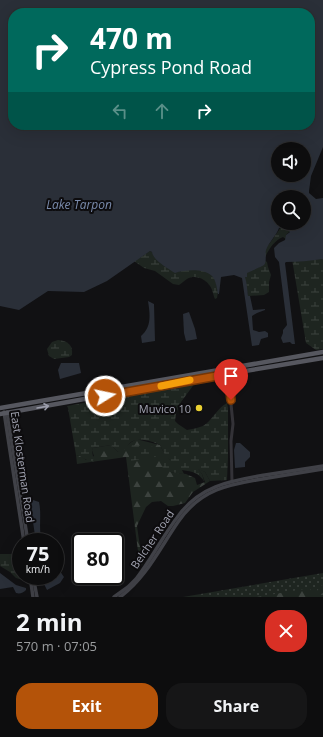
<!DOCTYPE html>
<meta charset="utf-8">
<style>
:root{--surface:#0d0d0e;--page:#161617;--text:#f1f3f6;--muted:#9a9c9e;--line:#2d2d2e;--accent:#b45309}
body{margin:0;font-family:"Open Sans",sans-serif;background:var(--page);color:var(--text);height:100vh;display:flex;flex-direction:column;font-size:15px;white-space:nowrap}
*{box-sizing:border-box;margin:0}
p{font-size:13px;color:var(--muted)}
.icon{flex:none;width:22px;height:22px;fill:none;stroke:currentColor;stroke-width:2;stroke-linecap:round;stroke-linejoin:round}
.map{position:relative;height:597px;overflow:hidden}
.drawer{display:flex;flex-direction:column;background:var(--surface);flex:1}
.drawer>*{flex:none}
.hud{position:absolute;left:8px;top:8px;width:307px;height:122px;border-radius:16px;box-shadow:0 4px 16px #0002,0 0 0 1px var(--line);background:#00695c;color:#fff;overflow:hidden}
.buttons{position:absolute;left:271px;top:142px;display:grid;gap:8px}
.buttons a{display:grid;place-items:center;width:40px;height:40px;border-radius:50%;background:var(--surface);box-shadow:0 4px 16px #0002,0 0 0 1px var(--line);font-size:20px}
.speed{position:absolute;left:12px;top:533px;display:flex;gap:8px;font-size:20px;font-weight:700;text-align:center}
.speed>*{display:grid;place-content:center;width:52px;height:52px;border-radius:50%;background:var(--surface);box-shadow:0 4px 16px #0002,0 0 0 1px var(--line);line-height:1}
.speed small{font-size:10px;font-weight:400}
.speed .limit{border:2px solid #111;border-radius:6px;background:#fff;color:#111}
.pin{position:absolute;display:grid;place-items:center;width:34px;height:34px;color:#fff;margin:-41px -17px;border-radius:50% 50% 50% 0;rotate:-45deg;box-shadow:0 0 4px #0007}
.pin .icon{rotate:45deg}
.me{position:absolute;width:44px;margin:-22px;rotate:80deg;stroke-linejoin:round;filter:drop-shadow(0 0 3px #0008)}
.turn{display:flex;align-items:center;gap:14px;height:84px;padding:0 16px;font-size:18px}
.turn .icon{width:52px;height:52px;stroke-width:2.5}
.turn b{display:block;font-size:28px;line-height:34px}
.lanes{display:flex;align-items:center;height:38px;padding:0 16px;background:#0003;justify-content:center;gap:20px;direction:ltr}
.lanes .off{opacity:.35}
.round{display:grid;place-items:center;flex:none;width:42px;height:42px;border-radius:16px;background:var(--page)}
.overview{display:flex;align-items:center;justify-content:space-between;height:68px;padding:0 16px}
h1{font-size:24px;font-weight:700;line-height:30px}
.button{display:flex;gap:8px;margin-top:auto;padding:8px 16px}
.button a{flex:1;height:46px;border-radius:16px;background:var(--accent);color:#fff;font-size:16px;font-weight:700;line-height:46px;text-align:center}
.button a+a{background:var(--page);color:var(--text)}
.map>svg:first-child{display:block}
.grass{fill:url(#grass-dots)}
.forest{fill:url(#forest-firs)}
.wetland{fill:url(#wetland-marsh)}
.water{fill:#2a2f38;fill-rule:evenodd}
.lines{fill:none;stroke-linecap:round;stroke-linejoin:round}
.tertiary{stroke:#333237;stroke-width:3}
.secondary{stroke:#404147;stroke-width:3.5}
.trunk{stroke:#56575f;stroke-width:4.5}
.oneway{stroke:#9b9dab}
.route-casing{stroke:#753606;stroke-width:10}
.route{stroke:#b45309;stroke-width:7}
.slow{stroke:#f59e0b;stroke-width:7}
.poi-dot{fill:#ead132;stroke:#0d0c0e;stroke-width:1.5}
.labels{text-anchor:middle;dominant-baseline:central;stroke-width:4;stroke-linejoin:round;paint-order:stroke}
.poi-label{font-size:11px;fill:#a3a5b3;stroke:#0d0c0e;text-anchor:end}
.street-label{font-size:11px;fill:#a3a5b3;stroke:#0d0c0e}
.water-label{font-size:12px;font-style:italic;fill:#7b8cad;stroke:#0d0c0e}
</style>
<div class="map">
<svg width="323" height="597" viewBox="0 0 323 597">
<defs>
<pattern id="grass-dots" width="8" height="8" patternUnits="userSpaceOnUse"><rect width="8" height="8" fill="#1e2520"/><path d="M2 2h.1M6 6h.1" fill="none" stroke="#3c423e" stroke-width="1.8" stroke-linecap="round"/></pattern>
<pattern id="forest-firs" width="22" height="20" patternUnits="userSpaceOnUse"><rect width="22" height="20" fill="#1e2520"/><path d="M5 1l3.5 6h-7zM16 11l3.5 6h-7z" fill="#3c423e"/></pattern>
<pattern id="wetland-marsh" width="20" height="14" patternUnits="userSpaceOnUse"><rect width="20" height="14" fill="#1e2520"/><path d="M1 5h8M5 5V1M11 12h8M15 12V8" fill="none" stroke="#3c423e"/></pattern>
</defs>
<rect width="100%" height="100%" fill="#111113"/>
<polygon class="grass" points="323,573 323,597 183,597 311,575"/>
<g class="forest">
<path d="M135,440H140L160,445L164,453L170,460V472L186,474L195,478L197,485L205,482L202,474L197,468L205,472L210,481L193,492L185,503L173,506H168L161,501L152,502L146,507L137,526L140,547L144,554L145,561L140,567L126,457L77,464L76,455L81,456L86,460L94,456L92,450L93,448L111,445L118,452C125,448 129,443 135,440Z"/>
<polygon points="323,585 323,593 316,597 257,597 310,588 312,593 318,590 319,586"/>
</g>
<g class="wetland">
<path d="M281,227H284L290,231L286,235V239L283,237C274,240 267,252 264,260L267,262L268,267L271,275L269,282V292L264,295L248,296L243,273L270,243Z"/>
<path d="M150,251L182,268L214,272L218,292L217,298L215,299C213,295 213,290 210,286C206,279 195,274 187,279C184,281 182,283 179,285L173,284L155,271L144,268L134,261Z"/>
<polygon points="292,259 322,259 323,260 323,349 316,350 306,343"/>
<path d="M58,340C68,341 73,345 72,355L69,357L54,359L49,356L47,349L52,342Z"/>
<path d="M195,383L181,402L176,414L175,421L178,424L187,430C192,429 198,428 203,426C212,421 217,408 227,403L228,408V457L227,480L210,481L205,472L198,469L202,474L204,481C197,472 194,472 182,470L184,474L170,472L162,467V462L170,460L166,457L160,445C153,441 138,437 131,442C126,446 126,451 118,452L111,445L93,448C91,452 94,456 93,461C87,462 82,456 76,455L68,408L67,406Z"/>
<polygon points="132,445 154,447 161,456 130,461 128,460"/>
<polygon points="0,554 13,554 15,556 21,556 21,576 25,576 26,581 16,578 10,572 0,566"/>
</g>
<g class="water">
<path d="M0,0H323V147L311,176L309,191V193L316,199L323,198V260L322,259C310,261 298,262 286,262L285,263L295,344H292L290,342L283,343L281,338L283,333V330L287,325L279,262L275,257L274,248L279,243L285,240L286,235L290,232L284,227L279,228C276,236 269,242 266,250C265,254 267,262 264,265C263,266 249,272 247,273V277H245C247,283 247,289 248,296H250L253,310L265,309V310L257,313L252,316L253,330L259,332L265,331L268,333V337L261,339L259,345L252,346L242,278L234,275L221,277L219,294H218C217,289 216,280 212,276C203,268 185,270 175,273C167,268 153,260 152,252L150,251L107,281L84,292L48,291L19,310L0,306ZM13,13H310V125H13ZM278,149H304V175H278ZM278,197H304V223H278Z"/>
<path d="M148,301L154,304L155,341L142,343L141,336C152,327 150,314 148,301Z"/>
<polygon points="189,312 195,329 197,339 186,341 184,333 183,314"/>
<polygon points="61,363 79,363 81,373 60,379 58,370"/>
<polygon points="236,443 240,443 250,452 250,457 245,462 245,467 235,468 234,450"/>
<path d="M33,500L39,502C42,515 38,529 42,542H36L30,502Z"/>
<polygon points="55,564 64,577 60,583 47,590 44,584 51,580 50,576 55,576"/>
<path d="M0,573L16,585L26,588V590C23,593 20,594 16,593L13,587L0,589Z"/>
</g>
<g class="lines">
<polyline class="tertiary" points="228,374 233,424 231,441 232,482"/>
<g class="secondary">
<polyline points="4,412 24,542"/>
<polyline points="7,412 28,542"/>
<polyline points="30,576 33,597"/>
<polyline points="33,576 37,597"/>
<path d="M114,597L128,587L136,579C152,559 163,535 179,515C201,485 231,481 265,475C285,472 304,469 323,466"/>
<path d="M120,597C146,578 160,548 178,522C201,488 231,484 268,478C287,475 305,472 323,469"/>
</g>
<g class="trunk">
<polyline points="0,408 323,352"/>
<polyline points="0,414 197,379 323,358"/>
</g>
</g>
<defs><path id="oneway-shaft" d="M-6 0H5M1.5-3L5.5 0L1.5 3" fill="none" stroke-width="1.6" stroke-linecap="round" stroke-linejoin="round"/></defs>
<use class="oneway" href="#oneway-shaft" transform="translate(43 407) rotate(-10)"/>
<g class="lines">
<g class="route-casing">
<polyline id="route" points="105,396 228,374 231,400"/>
</g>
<use href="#route" class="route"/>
<polyline class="slow" points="161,386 190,380"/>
</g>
<circle class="poi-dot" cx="199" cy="408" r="4"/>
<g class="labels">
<g class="poi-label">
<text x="191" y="408">Muvico 10</text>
</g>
<g class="street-label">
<text transform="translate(23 467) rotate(82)">East Klosterman Road</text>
<text transform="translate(152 539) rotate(-56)">Belcher Road</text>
</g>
<g class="water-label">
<text x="79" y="204">Lake Tarpon</text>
</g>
</g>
</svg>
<div class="buttons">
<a><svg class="icon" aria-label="sound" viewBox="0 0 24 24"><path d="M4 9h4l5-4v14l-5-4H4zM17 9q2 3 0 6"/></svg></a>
<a><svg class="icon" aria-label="search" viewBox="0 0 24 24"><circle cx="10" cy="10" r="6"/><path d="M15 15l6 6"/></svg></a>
</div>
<div class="speed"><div>75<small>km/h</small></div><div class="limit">80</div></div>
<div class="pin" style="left:231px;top:400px;background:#d93025"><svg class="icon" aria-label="arrive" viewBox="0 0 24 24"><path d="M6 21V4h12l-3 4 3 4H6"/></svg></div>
<svg class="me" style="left:105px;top:396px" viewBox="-20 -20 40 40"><circle r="17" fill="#b45309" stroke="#fff" stroke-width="3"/><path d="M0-11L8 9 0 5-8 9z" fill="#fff"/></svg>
<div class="hud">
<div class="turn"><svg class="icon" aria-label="right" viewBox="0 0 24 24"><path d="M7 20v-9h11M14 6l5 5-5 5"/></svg><div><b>470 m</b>Cypress Pond Road</div></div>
<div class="lanes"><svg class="icon off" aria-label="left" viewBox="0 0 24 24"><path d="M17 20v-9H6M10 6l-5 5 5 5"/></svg><svg class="icon off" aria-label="ahead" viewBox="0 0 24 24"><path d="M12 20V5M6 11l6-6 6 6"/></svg><svg class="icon" aria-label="right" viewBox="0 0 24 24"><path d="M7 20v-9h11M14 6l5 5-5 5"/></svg></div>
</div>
</div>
<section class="drawer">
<div class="overview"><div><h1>2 min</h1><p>570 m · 07:05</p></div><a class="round" style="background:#d93025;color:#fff"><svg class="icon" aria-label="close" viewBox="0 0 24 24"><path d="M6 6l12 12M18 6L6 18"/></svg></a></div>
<div class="button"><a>Exit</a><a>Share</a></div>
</section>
